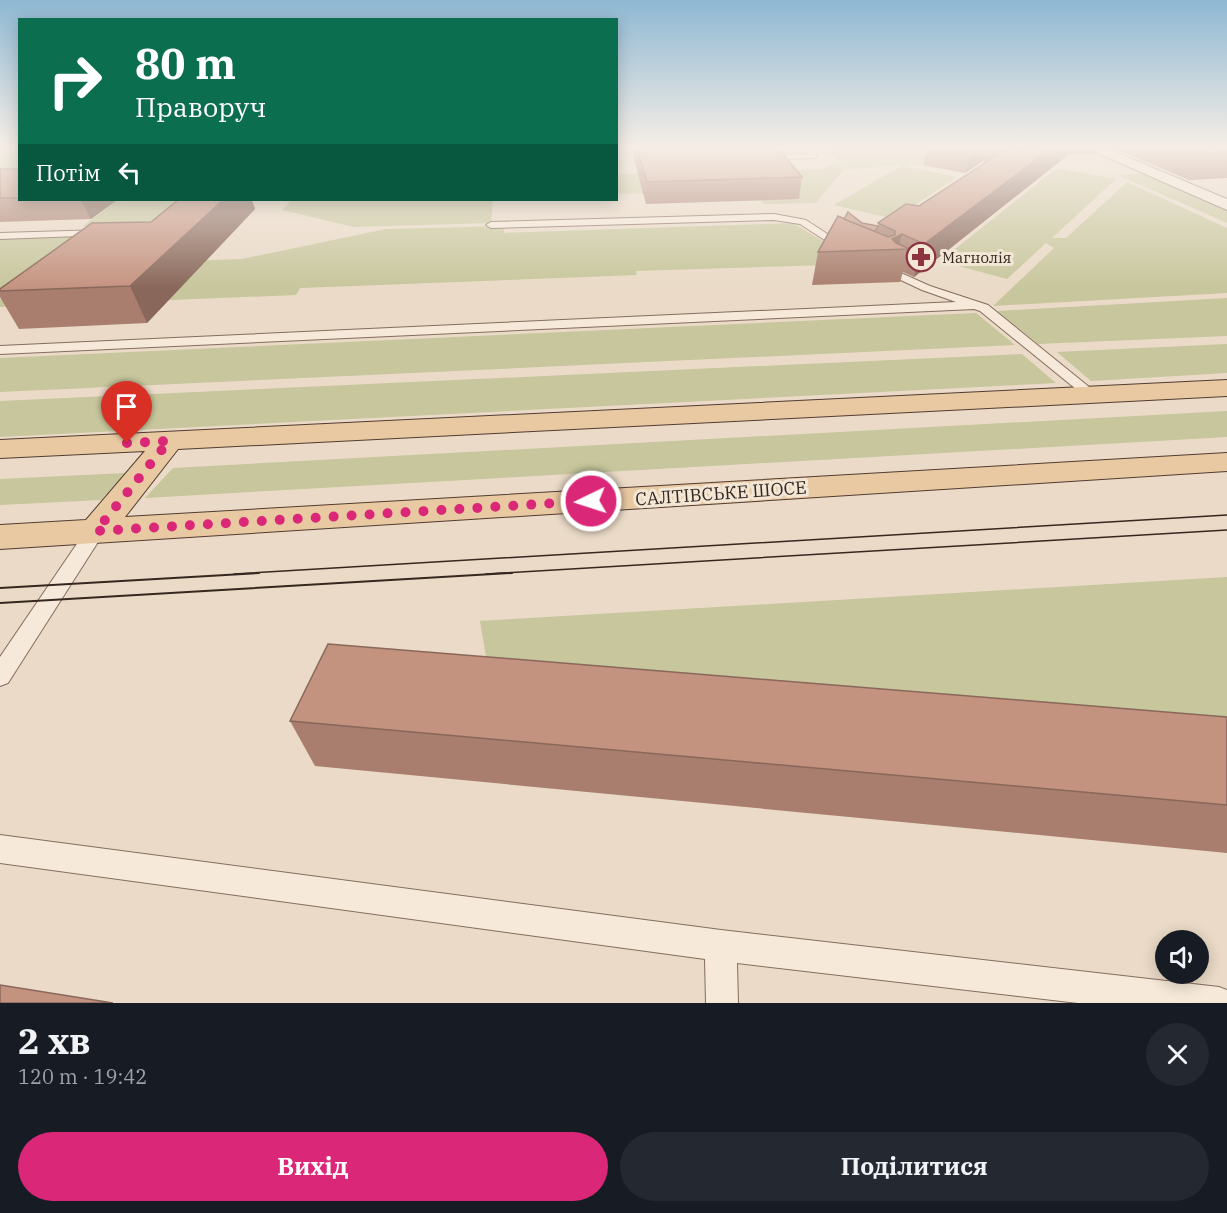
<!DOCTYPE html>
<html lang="uk">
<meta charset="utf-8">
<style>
:root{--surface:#171b24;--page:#242831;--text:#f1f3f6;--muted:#9ea1a6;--accent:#db2777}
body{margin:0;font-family:"IBM Plex Serif",serif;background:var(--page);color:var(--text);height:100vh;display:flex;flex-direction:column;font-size:22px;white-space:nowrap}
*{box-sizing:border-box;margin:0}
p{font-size:20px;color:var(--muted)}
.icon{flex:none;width:33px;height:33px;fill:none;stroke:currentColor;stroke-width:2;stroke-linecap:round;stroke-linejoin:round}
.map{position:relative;height:1003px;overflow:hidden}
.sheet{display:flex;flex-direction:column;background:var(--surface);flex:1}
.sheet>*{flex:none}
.guide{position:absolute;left:18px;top:18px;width:600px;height:183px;border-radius:0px;box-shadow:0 3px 15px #0003;background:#0b6e4f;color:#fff;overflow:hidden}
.tools{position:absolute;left:1155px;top:930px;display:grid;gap:12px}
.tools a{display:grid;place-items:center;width:54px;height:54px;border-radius:50%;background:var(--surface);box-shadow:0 3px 15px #0003;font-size:30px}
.pin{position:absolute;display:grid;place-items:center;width:51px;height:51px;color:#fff;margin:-62px -26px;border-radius:50% 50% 50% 0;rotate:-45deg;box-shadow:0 0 6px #0007}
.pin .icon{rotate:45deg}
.me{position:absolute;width:66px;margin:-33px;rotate:266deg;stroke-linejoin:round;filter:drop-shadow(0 0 4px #0008)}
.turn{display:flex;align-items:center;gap:21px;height:126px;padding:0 18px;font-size:27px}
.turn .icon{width:78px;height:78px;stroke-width:2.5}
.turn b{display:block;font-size:42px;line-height:51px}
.then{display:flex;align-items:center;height:57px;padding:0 18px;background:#0003;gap:12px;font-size:22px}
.round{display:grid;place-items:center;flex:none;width:63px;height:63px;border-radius:32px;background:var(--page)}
.headline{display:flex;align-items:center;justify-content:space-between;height:102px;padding:0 18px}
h1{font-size:36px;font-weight:700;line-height:45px}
.cta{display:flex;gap:12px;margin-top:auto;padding:12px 18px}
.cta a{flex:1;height:69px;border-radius:36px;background:var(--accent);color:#fff;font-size:24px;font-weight:700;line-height:69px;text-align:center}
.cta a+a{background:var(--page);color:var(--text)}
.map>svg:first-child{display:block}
.green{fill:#c7c69c}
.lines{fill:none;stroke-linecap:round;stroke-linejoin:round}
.service-casing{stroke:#846d5e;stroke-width:2}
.minor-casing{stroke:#846d5e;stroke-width:2}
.primary-casing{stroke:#523c32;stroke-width:2}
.service{fill:#f6e9d9;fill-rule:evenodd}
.minor{fill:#f6e9d9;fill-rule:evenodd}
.primary{fill:#e9c9a2;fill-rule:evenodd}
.tram-far1{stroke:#362720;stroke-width:1.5}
.tram{stroke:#362720;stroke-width:2}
.wall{fill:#a97e6e}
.shaded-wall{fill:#89675a}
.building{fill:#c49380;stroke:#89675a;stroke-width:1.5}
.route{stroke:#db2777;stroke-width:10;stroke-dasharray:0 18}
.labels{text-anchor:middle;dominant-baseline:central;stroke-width:6;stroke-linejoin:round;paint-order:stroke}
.far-poi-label{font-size:15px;fill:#362720;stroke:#f2e6d5;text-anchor:start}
.street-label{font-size:18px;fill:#362720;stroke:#f2e6d5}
</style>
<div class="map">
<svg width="1227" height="1003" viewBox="0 0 1227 1003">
<rect width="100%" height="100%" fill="#eadac7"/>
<g class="green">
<polygon points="0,148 19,148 19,184 0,195"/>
<polygon points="827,148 973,149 947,149 919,165 905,166 957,177 894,219 834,205 901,166 845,169"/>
<polygon points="837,162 844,169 816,203 764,204 753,190 617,194 616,174 822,169"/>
<polygon points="1057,168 1116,179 1052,238 1066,238 1127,182 1227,228 1227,293 993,306 1054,248 1046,243 1007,279 940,261"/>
<polygon points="1146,173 1227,207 1227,223 1118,175"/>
<polygon points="191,200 164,224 83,226 110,206 0,209 0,203"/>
<polygon points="291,200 493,200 491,223 354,227 282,210"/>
<polygon points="793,223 861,264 636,271 637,275 300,288 296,295 0,307 0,299 154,262 242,259 386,229 504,226 504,233"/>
<polygon points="82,235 0,295 0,237"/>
<polygon points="1227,298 1227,336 1038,344 997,311"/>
<polygon points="976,313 1015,345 0,392 0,358"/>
<polygon points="1227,344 1227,373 1091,381 1057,352"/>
<polygon points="1022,354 1056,383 0,437 0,401"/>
<polygon points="1227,411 1227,437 145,498 173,468"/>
<polygon points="126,473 101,500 0,505 0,479"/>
<polygon points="1227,577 1227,751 492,693 480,621"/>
</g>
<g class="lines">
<g class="service-casing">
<g id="service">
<polygon points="804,148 811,148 818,156 814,158 783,159 779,157 783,155 808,154"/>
<polygon points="774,214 806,220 852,250 851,252 843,252 800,224 774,220 491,228 486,225 491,222"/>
<polygon points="102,230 107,233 106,235 0,239 0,233"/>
<polygon points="892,269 930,286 988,305 1099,395 1092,399 1087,398 980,311 974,309 0,354 0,346 956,302 922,290 888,274 886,272"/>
<polygon points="96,525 103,526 105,531 8,683 0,686 0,657 89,526"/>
<polygon points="0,835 721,930 1219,987 1227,990 1227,1003 1078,1003 737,963 738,1003 706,1003 705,959 0,863"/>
</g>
</g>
<g class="minor-casing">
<polygon id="minor" points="1086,148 1106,148 1227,199 1227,210"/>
</g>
<g class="primary-casing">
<polygon id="primary" points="1227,380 1227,396 178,449 125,517 1227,453 1227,471 0,549 0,525 86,520 145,451 0,458 0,440"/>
</g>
<use href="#service" class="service"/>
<use href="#minor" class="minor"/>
<use href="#primary" class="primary"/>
<g class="tram-far1">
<polyline points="234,574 1227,515"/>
<polyline points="486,574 1227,530"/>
</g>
<g class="tram">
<polyline points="0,588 259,573"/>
<polyline points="0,603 512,573"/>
</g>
</g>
<g class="wall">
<polygon points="631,148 778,148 802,177 799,199 646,204"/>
<polygon points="928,148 1097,148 1095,154 1068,155 914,277 903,272 900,282 812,285 818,252 844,219 862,223 878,226 878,223 919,206 983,164 984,160 965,173 923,165"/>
<polygon points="1113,148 1227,148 1227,178 1189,180"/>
<polygon points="0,169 20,169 20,200 117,200 91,219 0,222"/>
<polygon points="178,200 252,200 255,209 147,323 19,329 0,297 0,289 151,222"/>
<polygon points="1227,717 1227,853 315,766 290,721"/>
</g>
<g class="shaded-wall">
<polygon points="973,148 993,148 988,150 984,160 965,173"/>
<polygon points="1052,148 1070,148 1068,155 914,277 924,244"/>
<polygon points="81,200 117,200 91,219"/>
<polygon points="223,200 252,200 255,209 147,323 130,286"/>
<polygon points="902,234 898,249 892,239"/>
</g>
<g class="building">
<polygon points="637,148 778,148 802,177 647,182"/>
<polygon points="989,148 1052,148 924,244 902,234 892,239 896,243 910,249 818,252 838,216 888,237 895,235 895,231 878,223 906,204 919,206 1002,152 988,150"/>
<polygon points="1191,148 1227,148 1227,152 1203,153"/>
<rect x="0" y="169" width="20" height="29"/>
<polygon points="178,200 223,200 130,286 0,291 0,289 92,223 151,222"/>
<polygon points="848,212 862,223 878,226 876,230 874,231 844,219"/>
<polygon points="328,644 1227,717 1227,805 290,721"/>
<polygon points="0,985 113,1003 0,1003"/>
</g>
<linearGradient id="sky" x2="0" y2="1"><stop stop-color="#8eb8d3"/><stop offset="0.51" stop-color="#f6eee6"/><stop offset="1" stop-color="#f6eee6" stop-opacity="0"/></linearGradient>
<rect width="1227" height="289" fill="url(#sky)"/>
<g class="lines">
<polyline class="route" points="127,443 169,441 96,531 591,501"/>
</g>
<defs>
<g id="pharmacy-ring" transform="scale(1.5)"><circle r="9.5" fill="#f2e6d5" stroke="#8d3441" stroke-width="1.5"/><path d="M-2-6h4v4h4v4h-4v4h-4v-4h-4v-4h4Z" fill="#8d3441"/></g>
</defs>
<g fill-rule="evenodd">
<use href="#pharmacy-ring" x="921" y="257"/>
</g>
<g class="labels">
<g class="far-poi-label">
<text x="942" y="257">Магнолія</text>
</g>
<g class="street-label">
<text transform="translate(721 493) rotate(-4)">САЛТІВСЬКЕ ШОСЕ</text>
</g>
</g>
</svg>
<div class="tools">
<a><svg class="icon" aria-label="sound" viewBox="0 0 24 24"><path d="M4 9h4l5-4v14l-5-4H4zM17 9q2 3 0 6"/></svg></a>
</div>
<div class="pin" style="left:127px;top:443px;background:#d93025"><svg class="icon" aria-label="arrive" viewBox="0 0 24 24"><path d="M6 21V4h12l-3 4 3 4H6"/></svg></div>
<svg class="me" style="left:591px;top:501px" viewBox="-20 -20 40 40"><circle r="17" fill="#db2777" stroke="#fff" stroke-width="3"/><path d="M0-11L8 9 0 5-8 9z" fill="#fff"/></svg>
<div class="guide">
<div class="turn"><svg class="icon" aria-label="right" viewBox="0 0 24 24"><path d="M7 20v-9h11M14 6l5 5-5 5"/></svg><div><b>80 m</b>Праворуч</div></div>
<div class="then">Потім<svg class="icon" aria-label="left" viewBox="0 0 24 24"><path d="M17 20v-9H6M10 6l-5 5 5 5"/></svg></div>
</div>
</div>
<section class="sheet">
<div class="headline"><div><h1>2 хв</h1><p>120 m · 19:42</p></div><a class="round"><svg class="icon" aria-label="close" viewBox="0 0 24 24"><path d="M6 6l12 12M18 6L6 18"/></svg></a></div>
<div class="cta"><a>Вихід</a><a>Поділитися</a></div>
</section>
